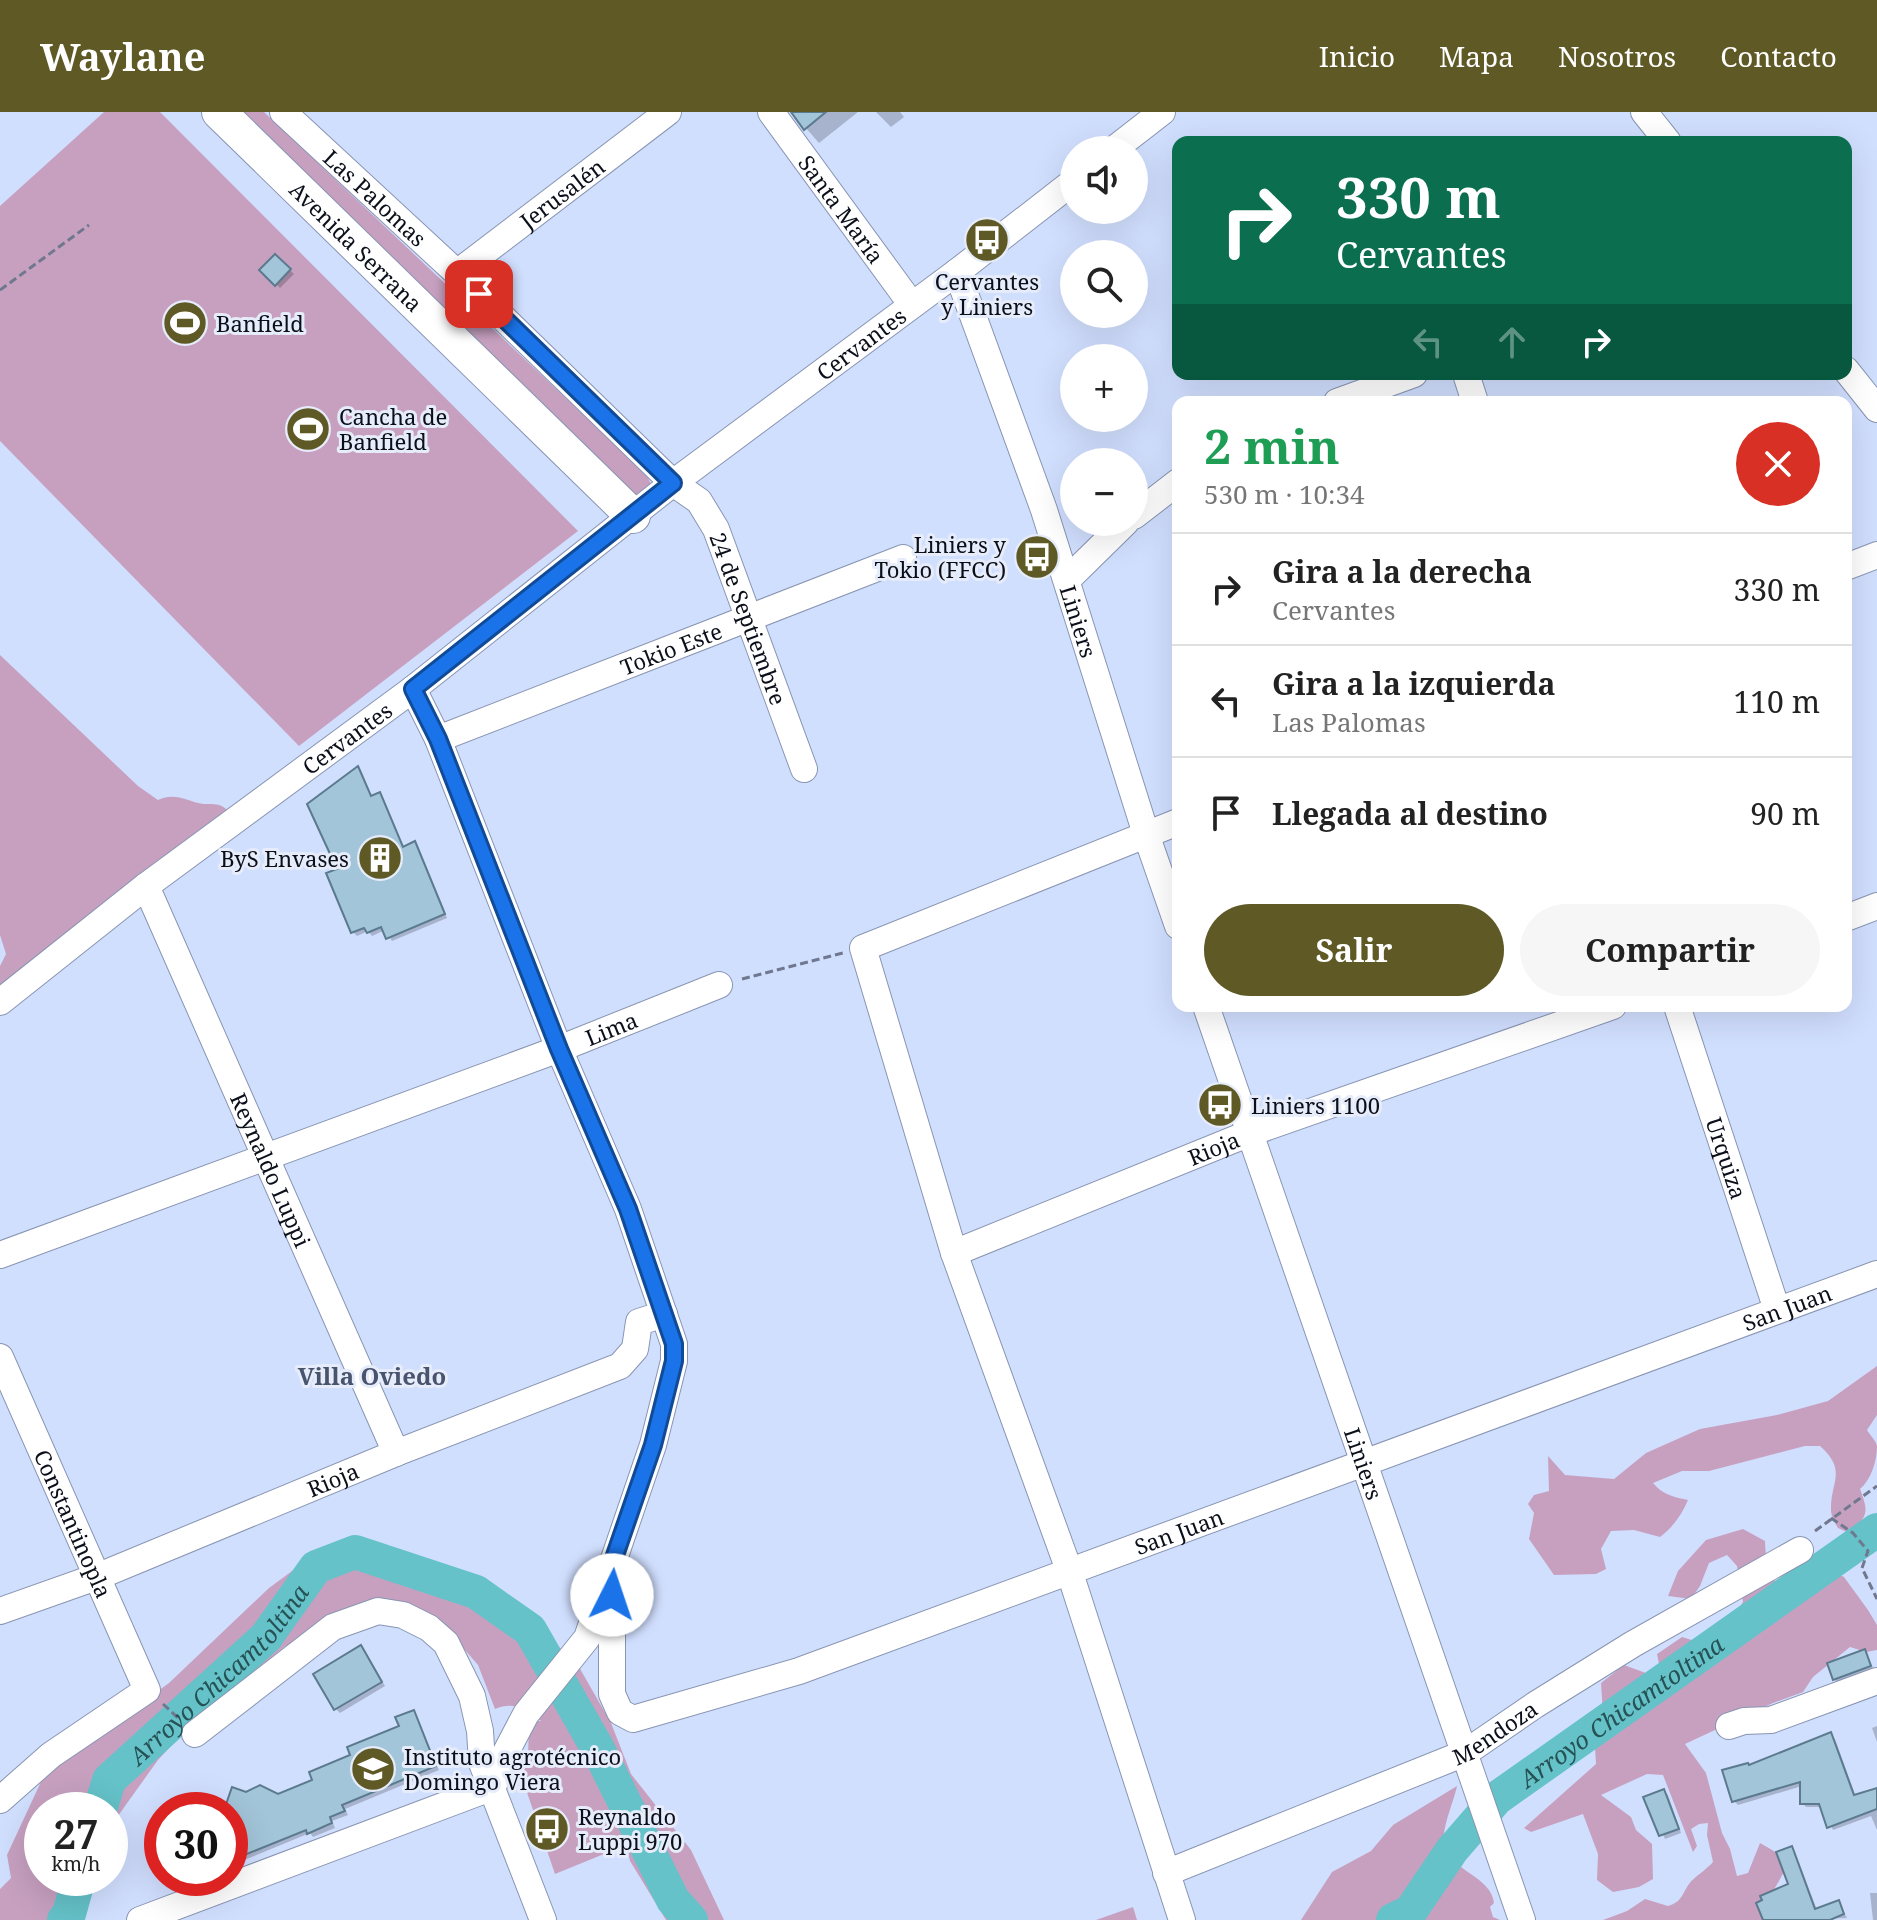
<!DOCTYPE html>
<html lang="es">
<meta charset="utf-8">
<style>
:root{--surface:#fff;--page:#f6f6f6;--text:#222;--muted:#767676;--line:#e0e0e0;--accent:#5f5926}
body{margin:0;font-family:"Noto Serif",serif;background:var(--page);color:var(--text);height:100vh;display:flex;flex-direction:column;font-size:30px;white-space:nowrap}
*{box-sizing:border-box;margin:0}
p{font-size:26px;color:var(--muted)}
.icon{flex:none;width:44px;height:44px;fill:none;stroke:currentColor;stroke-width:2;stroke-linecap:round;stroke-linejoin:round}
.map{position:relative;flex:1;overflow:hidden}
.details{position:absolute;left:1172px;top:284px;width:680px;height:616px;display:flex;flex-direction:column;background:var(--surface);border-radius:16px;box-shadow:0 8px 32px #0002}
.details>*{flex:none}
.guide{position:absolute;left:1172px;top:24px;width:680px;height:244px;border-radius:16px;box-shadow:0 8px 32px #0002;background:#0b6e4f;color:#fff;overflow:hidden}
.controls{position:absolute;left:1060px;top:24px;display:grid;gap:16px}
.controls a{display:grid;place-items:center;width:88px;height:88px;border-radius:50%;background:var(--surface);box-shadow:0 8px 32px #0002;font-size:40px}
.speed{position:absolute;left:24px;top:1680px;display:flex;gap:16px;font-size:40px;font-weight:700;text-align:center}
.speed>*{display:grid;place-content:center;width:104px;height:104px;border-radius:50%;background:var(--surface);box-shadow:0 8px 32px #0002;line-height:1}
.speed small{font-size:20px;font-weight:400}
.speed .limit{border:12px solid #d22;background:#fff;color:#111}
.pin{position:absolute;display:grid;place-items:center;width:68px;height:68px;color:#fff;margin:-34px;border-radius:16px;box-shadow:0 4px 12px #0006}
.me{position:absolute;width:88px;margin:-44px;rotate:4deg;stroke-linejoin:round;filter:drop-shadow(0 0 6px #0008)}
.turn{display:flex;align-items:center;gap:28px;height:168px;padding:0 32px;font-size:36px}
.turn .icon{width:104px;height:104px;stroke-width:2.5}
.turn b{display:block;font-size:56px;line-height:68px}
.lanes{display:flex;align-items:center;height:76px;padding:0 32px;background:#0003;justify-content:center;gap:40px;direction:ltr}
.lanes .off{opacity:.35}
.round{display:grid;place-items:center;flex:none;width:84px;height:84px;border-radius:42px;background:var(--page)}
.overview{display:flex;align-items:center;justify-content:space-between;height:136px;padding:0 32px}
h1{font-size:48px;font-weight:700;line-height:60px;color:#1e9e55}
.cta{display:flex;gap:16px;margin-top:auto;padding:16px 32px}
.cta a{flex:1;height:92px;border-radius:48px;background:var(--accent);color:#fff;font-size:32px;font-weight:700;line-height:92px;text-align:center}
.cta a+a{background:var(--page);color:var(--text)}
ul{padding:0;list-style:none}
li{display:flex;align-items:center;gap:24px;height:112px;padding:0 32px;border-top:2px solid var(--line)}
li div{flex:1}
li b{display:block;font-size:30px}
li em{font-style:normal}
header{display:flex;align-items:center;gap:48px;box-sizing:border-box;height:112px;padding:0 40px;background:var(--accent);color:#fff}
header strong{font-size:38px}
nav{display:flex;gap:44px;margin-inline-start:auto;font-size:28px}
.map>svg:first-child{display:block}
.green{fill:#c7a0c0}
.shadow{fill:#0003}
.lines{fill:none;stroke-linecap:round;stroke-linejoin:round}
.river{stroke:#64c2c8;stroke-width:34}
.building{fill:#a3c5d9;stroke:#5b7a8d;stroke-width:2}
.minor-casing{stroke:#8895b2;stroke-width:28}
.major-casing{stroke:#8895b2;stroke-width:36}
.path{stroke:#6f788e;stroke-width:3;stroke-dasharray:8 4;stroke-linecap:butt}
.minor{stroke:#fff;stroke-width:26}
.major{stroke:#fff;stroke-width:34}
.route-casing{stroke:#114b97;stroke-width:20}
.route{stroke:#1a73e8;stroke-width:14}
.labels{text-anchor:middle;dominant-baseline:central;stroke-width:6;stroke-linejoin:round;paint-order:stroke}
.street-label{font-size:22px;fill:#0b0f1a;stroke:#e6ecf9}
.poi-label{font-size:22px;fill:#0b0f1a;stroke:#e6ecf9;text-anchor:start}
.neighbourhood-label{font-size:24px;font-weight:bold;fill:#48536e;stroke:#e6ecf9}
.water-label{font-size:24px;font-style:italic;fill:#275255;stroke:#e6ecf9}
</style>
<header>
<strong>Waylane</strong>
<nav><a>Inicio</a><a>Mapa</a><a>Nosotros</a><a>Contacto</a></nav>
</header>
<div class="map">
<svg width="1877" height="1808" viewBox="0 0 1877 1808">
<rect width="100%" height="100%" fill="#d1dfff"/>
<g class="green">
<polygon points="104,0 160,0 578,419 299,634 0,329 0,94"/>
<polygon points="234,0 264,0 646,362 652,374 638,387"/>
<path d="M0,543L138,674L158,688C173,681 183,687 198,691C210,694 219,688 229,700L0,883V854L6,842L0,823Z"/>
<path d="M1877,1254V1303L1867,1318C1870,1323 1876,1329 1877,1334C1877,1349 1871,1368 1860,1377C1869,1401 1868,1404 1849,1421L1838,1416C1835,1411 1831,1404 1831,1398C1830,1370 1848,1359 1820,1334H1805L1709,1359H1682L1653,1371C1662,1382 1673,1385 1688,1388C1681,1404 1673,1415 1660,1425L1634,1418L1611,1419L1601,1437L1606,1457L1596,1462L1554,1463L1529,1427L1534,1401L1528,1392L1534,1383L1549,1379L1548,1344L1565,1363L1614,1367L1646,1341L1700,1317L1777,1303L1828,1289Z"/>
<path d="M1743,1417L1765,1429C1766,1449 1767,1464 1783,1477L1823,1454L1844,1465L1868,1498L1877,1513V1538L1866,1540L1850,1535L1813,1565L1803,1580L1773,1591L1685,1632L1706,1661L1722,1721L1730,1737L1737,1764L1748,1761L1760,1731C1795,1750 1788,1753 1772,1781C1768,1788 1768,1800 1767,1808H1603L1627,1799L1645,1787L1668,1794C1682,1790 1682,1782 1689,1772C1694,1765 1706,1758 1713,1750L1707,1723L1708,1711L1699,1712L1691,1717L1697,1734L1693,1740L1663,1663L1647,1662L1601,1683L1631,1705L1636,1718L1652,1732L1653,1767L1639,1775L1613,1780L1597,1768L1598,1742L1583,1702L1531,1720L1524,1716L1596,1652L1595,1636L1604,1618L1601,1571L1624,1553L1654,1564L1661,1562L1657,1542L1682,1525L1708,1533L1727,1518L1743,1490L1737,1454L1727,1443L1709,1451L1700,1474L1691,1487L1668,1484L1678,1459L1706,1428Z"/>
<path d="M370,1431L411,1442L487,1475L554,1530L579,1555L611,1611L631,1662L691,1738L724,1808H666L630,1749L626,1733L555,1762L522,1666L528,1646L529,1609H541C525,1597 514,1589 495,1597L478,1553L452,1523L354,1496L284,1535L201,1602L158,1648L110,1715V1698H42V1766H86L79,1808H0V1777L11,1766L7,1743L45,1661L169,1571L269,1476L322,1437Z"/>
<path d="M1457,1674C1454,1689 1442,1715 1444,1730C1449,1760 1491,1763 1494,1791L1490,1795L1493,1805L1500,1808H1301L1332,1760L1371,1739L1393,1713Z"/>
<polygon points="1133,1795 1137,1808 1096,1808"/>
</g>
<g class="shadow">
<polygon points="792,0 858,0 819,31"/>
<polygon points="876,0 900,0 904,5 891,15"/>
<polygon points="275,144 294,162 280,176 262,158"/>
<polygon points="358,657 372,685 379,682 383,686 404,736 414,732 418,736 447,806 392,829 385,818 372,824 368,819 357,824 353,820 340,758"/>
<polygon points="1865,1539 1874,1558 1838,1571 1834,1567"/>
<polygon points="364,1540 385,1574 340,1601 336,1597"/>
<polygon points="413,1600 417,1604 439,1658 345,1697 348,1703 332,1709 335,1716 313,1725 310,1721 237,1751 234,1747 239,1729 230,1723 230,1698 226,1698 246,1683 278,1684 315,1669 401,1615"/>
<polygon points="1877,1614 1877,1630 1872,1616"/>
<polygon points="1831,1623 1835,1627 1856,1685 1877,1678 1877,1718 1871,1704 1833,1718 1822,1695 1806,1695 1802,1691 1802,1674 1738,1693 1734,1689 1749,1655"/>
<polygon points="1664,1679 1668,1683 1681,1721 1665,1727 1646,1686"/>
<polygon points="1791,1736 1795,1740 1817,1798 1838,1790 1847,1806 1764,1808 1790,1773"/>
<polygon points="1870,1781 1877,1781 1877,1808 1873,1808"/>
</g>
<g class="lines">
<g class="river">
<path id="s1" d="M100,1698L109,1668L266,1525L316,1455L355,1440L476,1480L530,1518L598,1637L673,1788L691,1808"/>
<polyline points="64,1808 69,1802 79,1766"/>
<path id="s2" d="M1393,1808L1410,1800L1452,1738L1497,1686L1877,1418"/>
</g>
</g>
<g class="building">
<polygon points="791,0 826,0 804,18"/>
<polygon points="275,142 291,157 275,174 259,158"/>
<polygon points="358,654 371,684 380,680 403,735 415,729 445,802 386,827 381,815 367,821 364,816 351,821 326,761 337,757 307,692"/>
<polygon points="361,1533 382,1570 334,1598 313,1562"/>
<polygon points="1865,1537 1871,1554 1833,1568 1827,1551"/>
<polygon points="414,1598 436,1654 342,1693 345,1699 330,1705 332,1711 307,1722 306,1718 232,1748 237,1729 230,1724 230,1698 224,1698 232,1675 246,1680 260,1673 278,1682 312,1668 309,1660 350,1643 347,1635 399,1614 395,1605"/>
<polygon points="1831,1620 1854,1683 1877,1676 1877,1697 1827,1716 1819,1692 1800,1692 1800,1670 1732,1690 1722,1658 1748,1651 1749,1653"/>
<polygon points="1664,1677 1679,1717 1659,1724 1643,1685"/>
<polygon points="1792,1734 1815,1797 1839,1788 1844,1802 1830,1808 1763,1808 1756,1791 1762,1788 1760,1784 1788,1772 1776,1740"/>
</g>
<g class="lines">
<g class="minor-casing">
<g id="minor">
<path id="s3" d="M283,0L457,161L673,371L699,389L716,417L804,657"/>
<path id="s4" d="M771,0L912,193"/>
<polyline points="1644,0 1668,30"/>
<polyline points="1113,38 1162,0"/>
<path id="s5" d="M957,160L1044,398L1146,722L1178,814"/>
<path id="s6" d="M457,161L668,0"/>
<polyline points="1846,258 1877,297"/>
<polyline points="1466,262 1475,290"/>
<polyline points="1337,290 1414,262"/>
<polyline points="1134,404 1178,370"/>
<polyline points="1846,455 1877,443"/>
<polyline points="1067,468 1126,410"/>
<polyline points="413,577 438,627 559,937 628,1097 674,1232 674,1249 653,1333 587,1526 526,1602 505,1642 493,1675"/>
<path id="s7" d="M438,627L903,446"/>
<polyline points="1178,710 863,836 954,1141 1069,1458 1182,1808"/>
<path id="s8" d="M146,774L396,1341"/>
<polyline points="1846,806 1877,794"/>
<path id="s9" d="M0,890L146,774L413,577L673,371L957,160L1074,69"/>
<path id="s10" d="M1206,894L1522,1808"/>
<path id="s11" d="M1677,894L1777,1198"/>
<path id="s12" d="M954,1141L1250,1021L1613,894"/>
<path id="s13" d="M0,1143L559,937L719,873"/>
<path id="s14" d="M0,1245L147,1578L51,1643L0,1688"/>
<path id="s15" d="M612,1452V1582L620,1600L633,1607L799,1559L1877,1162"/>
<path id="s16" d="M0,1499L99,1464L396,1341L620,1254L635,1237L639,1210L664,1202"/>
<polyline points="1729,1614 1744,1609 1771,1608 1877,1569"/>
<polyline points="195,1622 333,1515 378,1499 403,1503 429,1516 446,1531 472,1584 480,1619 482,1651 543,1808"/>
<path id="s17" d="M1166,1761L1465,1641L1535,1593L1633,1532L1800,1438"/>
<polyline points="140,1808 493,1675"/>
</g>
</g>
<g class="major-casing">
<g id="major">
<path id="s18" d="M219,0L633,404"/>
</g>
</g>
<g class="path">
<polyline points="0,178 89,113"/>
<polyline points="742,867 843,841"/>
<polyline points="1831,1406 1853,1421 1868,1439 1862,1456 1877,1487"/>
<polyline points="1815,1419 1877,1374"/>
<polyline points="163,1592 178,1606"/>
</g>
<use href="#minor" class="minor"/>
<use href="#major" class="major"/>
</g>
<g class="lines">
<g class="route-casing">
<polyline id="route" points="479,182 673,371 413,577 438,627 559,937 628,1097 674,1232 674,1249 653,1333 612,1452 612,1483"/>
</g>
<use href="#route" class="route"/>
</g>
<defs>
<g id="bus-disc" transform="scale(2.3)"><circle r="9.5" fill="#5f5926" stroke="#e6ecf9"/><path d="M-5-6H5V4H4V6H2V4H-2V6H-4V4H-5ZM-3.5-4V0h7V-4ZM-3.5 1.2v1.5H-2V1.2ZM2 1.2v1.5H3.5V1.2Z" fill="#fff"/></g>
<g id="stadium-disc" transform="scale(2.3)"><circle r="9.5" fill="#5f5926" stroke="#e6ecf9"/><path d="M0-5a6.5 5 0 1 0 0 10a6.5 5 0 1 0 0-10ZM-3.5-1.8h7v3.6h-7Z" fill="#fff"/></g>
<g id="building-disc" transform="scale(2.3)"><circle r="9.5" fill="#5f5926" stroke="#e6ecf9"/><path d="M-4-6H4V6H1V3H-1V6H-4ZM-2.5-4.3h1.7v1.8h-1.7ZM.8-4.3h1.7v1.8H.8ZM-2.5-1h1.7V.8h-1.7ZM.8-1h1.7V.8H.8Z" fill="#fff"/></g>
<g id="school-disc" transform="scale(2.3)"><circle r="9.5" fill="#5f5926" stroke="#e6ecf9"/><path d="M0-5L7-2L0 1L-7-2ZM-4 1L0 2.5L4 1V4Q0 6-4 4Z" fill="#fff"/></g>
</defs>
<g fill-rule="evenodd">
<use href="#bus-disc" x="987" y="128"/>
<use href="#stadium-disc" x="185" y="211"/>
<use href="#stadium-disc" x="308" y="317"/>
<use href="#bus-disc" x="1037" y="445"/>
<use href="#building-disc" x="380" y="746"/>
<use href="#bus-disc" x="1220" y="993"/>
<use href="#school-disc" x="373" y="1657"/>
<use href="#bus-disc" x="547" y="1717"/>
</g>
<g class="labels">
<g class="street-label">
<text stroke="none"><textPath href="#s6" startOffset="132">Jerusalén</textPath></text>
<text stroke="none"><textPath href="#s3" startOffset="126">Las Palomas</textPath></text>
<text stroke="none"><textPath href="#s4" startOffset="120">Santa María</textPath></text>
<text stroke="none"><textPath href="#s18" startOffset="192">Avenida Serrana</textPath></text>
<text stroke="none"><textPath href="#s9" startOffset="1084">Cervantes</textPath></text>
<text stroke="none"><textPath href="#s3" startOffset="698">24 de Septiembre</textPath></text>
<text stroke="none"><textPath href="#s5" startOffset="370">Liniers</textPath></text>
<text stroke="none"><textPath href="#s7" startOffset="250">Tokio Este</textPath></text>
<text stroke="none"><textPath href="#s9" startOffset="436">Cervantes</textPath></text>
<text stroke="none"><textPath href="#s13" startOffset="652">Lima</textPath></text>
<text stroke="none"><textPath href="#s12" startOffset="280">Rioja</textPath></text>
<text stroke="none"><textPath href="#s11" startOffset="160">Urquiza</textPath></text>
<text stroke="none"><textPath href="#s8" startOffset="310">Reynaldo Luppi</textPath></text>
<text stroke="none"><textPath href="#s15" startOffset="1390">San Juan</textPath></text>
<text stroke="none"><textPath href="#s10" startOffset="484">Liniers</textPath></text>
<text stroke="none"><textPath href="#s16" startOffset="358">Rioja</textPath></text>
<text stroke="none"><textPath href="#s14" startOffset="182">Constantinopla</textPath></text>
<text stroke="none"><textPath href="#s15" startOffset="742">San Juan</textPath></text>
<text stroke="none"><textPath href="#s17" startOffset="358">Mendoza</textPath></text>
</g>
<g class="poi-label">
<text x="987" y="169" text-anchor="middle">Cervantes<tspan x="987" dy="25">y Liniers</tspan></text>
<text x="216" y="211">Banfield</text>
<text x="339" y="304">Cancha de<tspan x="339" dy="25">Banfield</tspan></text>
<text x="1006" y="432" text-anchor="end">Liniers y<tspan x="1006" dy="25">Tokio (FFCC)</tspan></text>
<text x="349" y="746" text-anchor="end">ByS Envases</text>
<text x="1251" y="993">Liniers 1100</text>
<text x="404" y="1644">Instituto agrotécnico<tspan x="404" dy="25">Domingo Viera</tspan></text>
<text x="578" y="1704">Reynaldo<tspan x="578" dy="25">Luppi 970</tspan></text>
</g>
<g class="neighbourhood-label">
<text x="372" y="1263">Villa Oviedo</text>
</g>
<g class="water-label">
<text stroke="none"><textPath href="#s1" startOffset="184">Arroyo Chicamtoltina</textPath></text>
<text stroke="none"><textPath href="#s2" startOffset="314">Arroyo Chicamtoltina</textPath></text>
</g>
</g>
</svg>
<div class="controls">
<a><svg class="icon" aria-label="sound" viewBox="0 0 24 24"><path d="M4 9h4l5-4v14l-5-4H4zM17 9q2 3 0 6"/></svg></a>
<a><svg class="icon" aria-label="search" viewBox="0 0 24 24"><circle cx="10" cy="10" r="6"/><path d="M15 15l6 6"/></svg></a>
<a>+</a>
<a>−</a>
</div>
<div class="speed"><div>27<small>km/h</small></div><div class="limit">30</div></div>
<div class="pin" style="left:479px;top:182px;background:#d93025"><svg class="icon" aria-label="arrive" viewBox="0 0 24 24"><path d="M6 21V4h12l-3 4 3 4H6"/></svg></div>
<svg class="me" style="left:612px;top:1483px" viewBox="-20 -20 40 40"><circle r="19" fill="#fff"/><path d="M0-13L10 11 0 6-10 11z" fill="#1a73e8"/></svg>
<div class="guide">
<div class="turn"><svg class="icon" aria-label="right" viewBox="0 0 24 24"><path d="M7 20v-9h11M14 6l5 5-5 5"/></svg><div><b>330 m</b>Cervantes</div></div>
<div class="lanes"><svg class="icon off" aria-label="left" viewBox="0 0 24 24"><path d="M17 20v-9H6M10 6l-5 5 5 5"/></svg><svg class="icon off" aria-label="ahead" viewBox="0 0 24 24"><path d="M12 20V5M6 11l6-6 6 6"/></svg><svg class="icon" aria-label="right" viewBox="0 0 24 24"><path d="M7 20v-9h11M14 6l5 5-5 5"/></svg></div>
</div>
<section class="details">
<div class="overview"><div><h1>2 min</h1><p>530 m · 10:34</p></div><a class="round" style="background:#d93025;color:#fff"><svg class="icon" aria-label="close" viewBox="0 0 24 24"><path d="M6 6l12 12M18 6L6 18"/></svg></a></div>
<ul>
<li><svg class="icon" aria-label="right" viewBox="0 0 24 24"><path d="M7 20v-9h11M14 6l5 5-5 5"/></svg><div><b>Gira a la derecha</b><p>Cervantes</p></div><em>330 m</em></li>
<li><svg class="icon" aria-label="left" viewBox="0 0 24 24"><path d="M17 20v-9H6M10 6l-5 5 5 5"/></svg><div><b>Gira a la izquierda</b><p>Las Palomas</p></div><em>110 m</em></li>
<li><svg class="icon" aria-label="arrive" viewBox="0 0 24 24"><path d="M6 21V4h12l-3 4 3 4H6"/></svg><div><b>Llegada al destino</b></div><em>90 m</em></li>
</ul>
<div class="cta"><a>Salir</a><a>Compartir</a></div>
</section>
</div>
